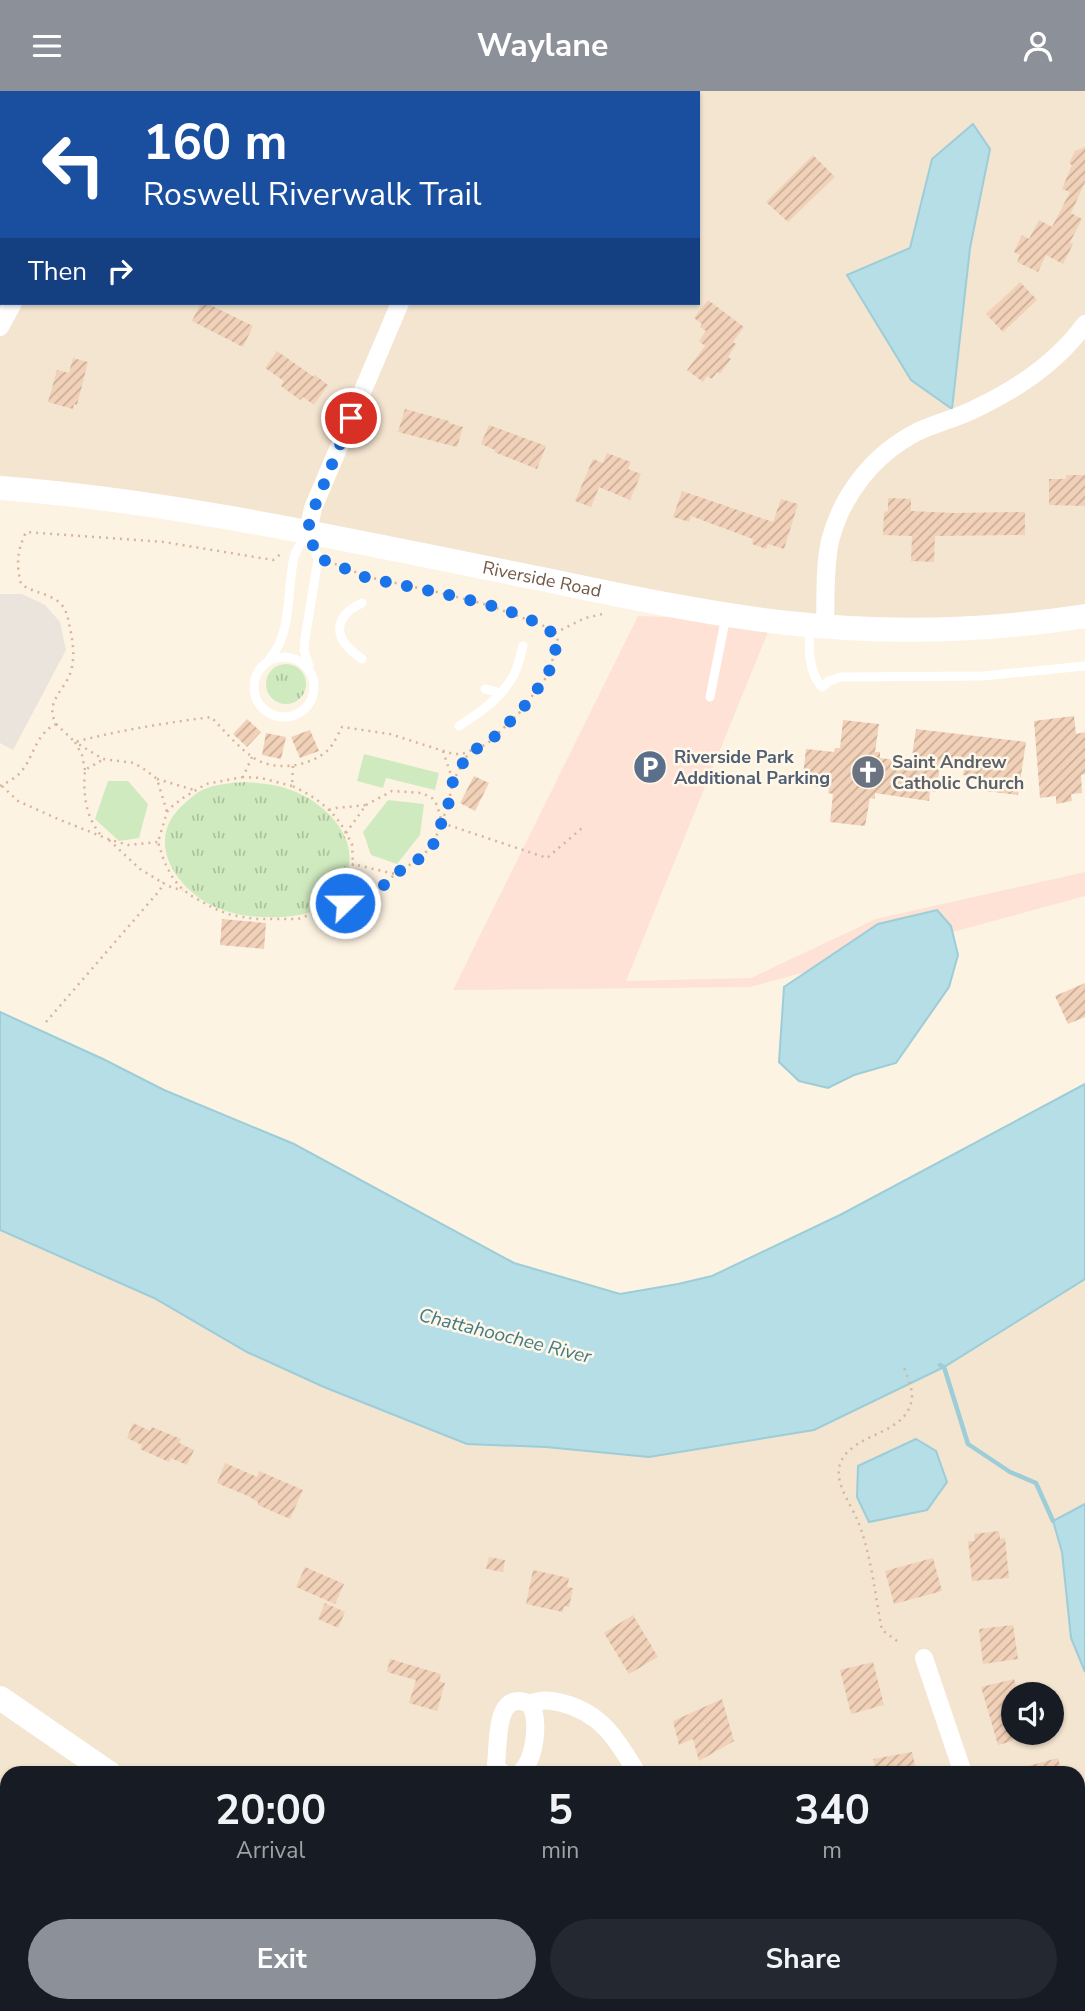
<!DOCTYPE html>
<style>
:root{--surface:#171b24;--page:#242831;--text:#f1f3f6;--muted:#9ea1a6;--accent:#8c9099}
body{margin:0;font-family:"Nunito Sans",sans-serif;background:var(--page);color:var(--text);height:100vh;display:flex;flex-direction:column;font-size:26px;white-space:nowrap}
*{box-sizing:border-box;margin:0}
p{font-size:23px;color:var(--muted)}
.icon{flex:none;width:38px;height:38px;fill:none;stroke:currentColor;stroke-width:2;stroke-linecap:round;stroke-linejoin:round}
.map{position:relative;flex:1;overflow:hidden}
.side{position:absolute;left:0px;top:1675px;width:1085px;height:247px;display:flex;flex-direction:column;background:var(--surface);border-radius:21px 21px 0 0;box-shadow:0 2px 5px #0004}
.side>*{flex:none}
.hud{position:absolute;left:0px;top:0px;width:700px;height:214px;box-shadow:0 2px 5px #0004;background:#1a4fa0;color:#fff;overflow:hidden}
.buttons{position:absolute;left:1001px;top:1591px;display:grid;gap:14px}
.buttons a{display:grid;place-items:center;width:63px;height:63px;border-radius:50%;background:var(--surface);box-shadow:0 2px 5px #0004;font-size:35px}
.pin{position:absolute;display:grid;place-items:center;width:60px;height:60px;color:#fff;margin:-30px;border:4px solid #fff;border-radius:50%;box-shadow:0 2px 7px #0007}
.me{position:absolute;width:77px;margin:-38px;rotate:68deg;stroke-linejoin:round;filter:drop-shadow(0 0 5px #0008)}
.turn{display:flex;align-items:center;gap:24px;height:147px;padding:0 28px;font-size:32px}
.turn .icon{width:91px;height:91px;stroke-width:2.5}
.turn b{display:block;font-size:49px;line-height:60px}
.then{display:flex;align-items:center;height:66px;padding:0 28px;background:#0003;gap:14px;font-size:26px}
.eta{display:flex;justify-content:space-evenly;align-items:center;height:119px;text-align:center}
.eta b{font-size:42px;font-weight:700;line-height:49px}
.action{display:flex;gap:14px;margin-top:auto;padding:14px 28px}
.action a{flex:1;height:80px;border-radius:42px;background:var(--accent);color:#fff;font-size:28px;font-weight:700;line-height:80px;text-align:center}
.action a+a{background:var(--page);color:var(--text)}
header{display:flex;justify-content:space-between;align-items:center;height:91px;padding:0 28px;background:var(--accent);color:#fff;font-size:32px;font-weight:700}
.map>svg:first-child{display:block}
.residential{fill:#f4e5d0;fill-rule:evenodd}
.commercial{fill:#fde2d5}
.industrial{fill:#ebe4dd}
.grass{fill:url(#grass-tufts)}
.green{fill:#d0eac0}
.water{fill:#b6dee6;stroke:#9ccdd8;stroke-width:2}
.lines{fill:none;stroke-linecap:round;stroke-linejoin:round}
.stream{stroke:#9ccdd8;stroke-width:4.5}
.building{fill:url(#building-hatch)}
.path{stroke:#d7b59c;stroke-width:2.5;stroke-dasharray:2 5;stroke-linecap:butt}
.lane{stroke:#fff;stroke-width:9}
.street{stroke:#fff;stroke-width:18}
.secondary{stroke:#fff;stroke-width:24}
.route{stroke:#1a73e8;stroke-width:12;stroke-dasharray:0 21.6}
.labels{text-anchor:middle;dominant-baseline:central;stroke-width:5;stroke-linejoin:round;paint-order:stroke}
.street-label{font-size:18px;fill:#745948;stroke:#fff7e8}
.service-label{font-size:18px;font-weight:bold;fill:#4e5e75;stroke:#fff7e8;text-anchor:start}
.worship-label{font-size:18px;font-weight:bold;fill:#5b616d;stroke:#fff7e8;text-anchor:start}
.water-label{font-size:19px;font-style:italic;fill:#417a88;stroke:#fff7e8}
</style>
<header><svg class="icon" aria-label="menu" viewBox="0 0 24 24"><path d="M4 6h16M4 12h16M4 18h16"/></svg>Waylane<svg class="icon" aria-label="person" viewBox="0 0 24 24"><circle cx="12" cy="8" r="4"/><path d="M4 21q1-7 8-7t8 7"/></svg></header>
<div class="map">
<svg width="1085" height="1920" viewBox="0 0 1085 1920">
<defs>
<pattern id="grass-tufts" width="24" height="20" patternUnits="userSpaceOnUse" patternTransform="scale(1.75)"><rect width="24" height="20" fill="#d0eac0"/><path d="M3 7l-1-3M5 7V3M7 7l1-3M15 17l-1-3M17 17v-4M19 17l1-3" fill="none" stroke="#adc19e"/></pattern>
<pattern id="building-hatch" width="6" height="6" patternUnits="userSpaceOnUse" patternTransform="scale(1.75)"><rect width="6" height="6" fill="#f2d1b9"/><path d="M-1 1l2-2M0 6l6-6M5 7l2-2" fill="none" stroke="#c9ad98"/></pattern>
</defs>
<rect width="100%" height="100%" fill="#fdf3e2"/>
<g class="residential">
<path d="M0,0H1085V520L927,533L790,531L0,395ZM2,2H698V212H2Z"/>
<path d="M0,1139L154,1207L247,1261L324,1296L467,1353L546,1356L814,1339L944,1276L1085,1189V1920H0ZM1013,1603H1052V1642H1013ZM7,1682H1078V1914H7Z"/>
</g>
<polygon class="commercial" points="638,525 790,531 768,541 626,890 751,887 876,828 1085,781 1085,805 750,896 453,899"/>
<polygon class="industrial" points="0,503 22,503 45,514 60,531 66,559 13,659 0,652"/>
<g class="grass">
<circle cx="286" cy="593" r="20"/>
<path d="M244,691C260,692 276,693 291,699C330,713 369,757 339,797C330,810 316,822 300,824C268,829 230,827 202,809C167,785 148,743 185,712C191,707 196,702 202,699C216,693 230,692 244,691Z"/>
</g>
<g class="green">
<polygon points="364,663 439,682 435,699 386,687 383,697 357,690"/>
<polygon points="108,690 128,690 148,713 139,747 119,750 95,728"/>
<polygon points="388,709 424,713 420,744 397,773 371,764 363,741"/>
</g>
<g class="water">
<polygon points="973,33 990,58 970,157 952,318 911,289 847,184 910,157 932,68"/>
<polygon points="937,819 951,835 958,864 949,896 896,972 854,984 828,997 799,990 779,971 784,896 878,833"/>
<polygon points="0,921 103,968 164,999 294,1053 514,1172 620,1203 678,1193 712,1185 842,1123 1085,993 1085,1188 944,1276 814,1339 649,1366 546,1356 467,1353 324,1296 247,1261 154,1207 0,1139"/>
<polygon points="916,1348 936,1360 947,1391 927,1419 869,1431 857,1406 858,1375"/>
<polygon points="1085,1413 1085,1581 1071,1547 1062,1461 1053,1430"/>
</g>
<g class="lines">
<g class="stream">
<polyline points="940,1274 944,1276 968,1353 1010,1381 1036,1392 1053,1430"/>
<polyline points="0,1724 7,1727"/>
<polyline points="270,1914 275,1920"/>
</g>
</g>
<g class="building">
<polygon points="1085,56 1085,91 1071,122 1082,128 1070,151 1073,153 1063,173 1046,164 1038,181 1017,171 1020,164 1014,161 1022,144 1029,148 1039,129 1052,136 1070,101 1062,98 1072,74 1069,72 1075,60"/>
<polygon points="813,64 835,86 788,131 766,111"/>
<polygon points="1020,191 1037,209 1003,241 986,223"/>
<polygon points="708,209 744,236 733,251 736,253 728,266 731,268 720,283 717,281 712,288 707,285 703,291 687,279 705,255 699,250 706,240 700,236 702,233 694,227"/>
<polygon points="201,212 206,212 253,235 243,256 192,230"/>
<polygon points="277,260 314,286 315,284 328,294 314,314 303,306 300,309 281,295 284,290 265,277"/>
<polygon points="73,267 88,271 77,314 74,313 73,318 48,311 57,279 69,282"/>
<polygon points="405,318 449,330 449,332 463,336 457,356 398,341"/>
<polygon points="489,334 546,355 537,378 494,361 495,359 481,353"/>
<polygon points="607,362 631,371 628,378 641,383 630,409 599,396 591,416 575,410 593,368 603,372"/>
<polygon points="1066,384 1085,384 1085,415 1049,414 1049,388 1066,388"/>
<polygon points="682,400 773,431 781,408 798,413 784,458 768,453 766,458 752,453 753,448 691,425 689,431 673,426"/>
<polygon points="888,407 911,408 911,420 954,422 1025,421 1025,444 935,445 934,471 911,470 912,445 883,444 884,421 888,420"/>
<polygon points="1074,625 1076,643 1085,641 1085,683 1081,684 1082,702 1071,703 1072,710 1056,713 1056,705 1040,707 1034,630"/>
<polygon points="247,628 261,641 247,656 233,643"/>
<polygon points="843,629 879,633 875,661 880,661 880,667 911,671 916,638 1026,651 1018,704 978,699 979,686 963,684 964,679 940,676 936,701 930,700 929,710 875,702 875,708 870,707 865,735 830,731 833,703 828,702 829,698 802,693 806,658 834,661 835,657 840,657"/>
<polygon points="310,639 319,660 300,667 291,646"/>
<polygon points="266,642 286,646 281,668 262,664"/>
<polygon points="474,685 489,692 475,720 460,712"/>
<polygon points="222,828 266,832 264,858 220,854"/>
<polygon points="1085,892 1085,926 1068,933 1055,905"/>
<polygon points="133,1332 150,1340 152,1336 181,1348 179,1352 194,1359 187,1374 171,1367 169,1371 140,1358 142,1354 127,1347"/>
<polygon points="225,1372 257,1386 259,1380 303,1399 290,1428 258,1414 258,1411 248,1405 217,1392"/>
<polygon points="999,1440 1000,1448 1005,1447 1009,1487 972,1490 968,1450 975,1450 974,1443"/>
<polygon points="489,1466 505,1469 503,1481 486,1478"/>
<polygon points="933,1467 942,1500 894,1513 885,1480"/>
<polygon points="305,1476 344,1493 335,1513 296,1496"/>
<polygon points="533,1479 569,1487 567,1496 573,1497 569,1516 564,1515 563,1521 526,1513"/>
<polygon points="325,1512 345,1521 338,1537 318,1528"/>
<polygon points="633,1524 658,1566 629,1583 604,1542"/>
<polygon points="1013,1534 1018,1568 983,1573 979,1538"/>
<polygon points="390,1568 441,1583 439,1590 445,1592 437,1620 409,1612 416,1589 387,1581"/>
<polygon points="873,1571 884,1614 851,1623 840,1579"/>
<polygon points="1014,1588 1019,1603 1013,1603 1013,1650 998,1654 981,1596"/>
<polygon points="722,1608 734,1650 699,1670 693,1648 679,1654 673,1630"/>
<polygon points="912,1661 917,1682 876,1682 873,1668"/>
<polygon points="1058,1667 1062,1682 1017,1682 1017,1678"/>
</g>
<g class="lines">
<g class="path">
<polyline points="555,542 585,527 607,522"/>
<path d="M56,633L75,651C120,639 166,632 211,626C224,639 236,654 251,665C272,681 308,677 328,659C334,653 338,643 342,636L390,643L453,663H462L487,653L520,621L548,584L558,550L555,542L542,534L488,514L437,501L368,486L330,471"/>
<polyline points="443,660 453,690"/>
<polyline points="252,666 243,686 261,687 292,695"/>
<path d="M293,675L292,695C315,705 335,720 346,742"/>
<polyline points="85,679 82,664 75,651 103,668 134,672 147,680 157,688 167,721"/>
<polyline points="243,686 206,693 183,707 171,716 167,721 158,751 164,770 171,784 179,795 190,804 213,817 231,824 255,828 298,828 317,821 333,811 345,812 381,797 395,783 419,768 433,754 448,714 453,690 469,661"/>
<polyline points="157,688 194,699"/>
<path d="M0,695C6,692 14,688 19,683C34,668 34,644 56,633C44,610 65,600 71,580C75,565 73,551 70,537C68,528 67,519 60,512C49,502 33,502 21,493C16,472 17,461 26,441L164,451L273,469L282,462"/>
<polyline points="2,695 18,710 58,728 108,748 128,754 158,751"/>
<polyline points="366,714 392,700 422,702 432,707 437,714 442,732 547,767 582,737"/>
<polyline points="329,719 336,717 366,714 346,742 352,753 353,773"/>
<path d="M100,743C85,724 83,702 85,679L102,669"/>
<polyline points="109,749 140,778 163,792"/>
<polyline points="333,811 350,788 353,773 395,783"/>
<polyline points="46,931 160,799 163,792 173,797 183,799"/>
<path d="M897,1550L882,1539C875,1504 871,1461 857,1428C850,1412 834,1391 840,1373C852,1340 910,1345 912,1305C912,1295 906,1283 903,1274"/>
</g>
<g class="lane">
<path d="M362,512C358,514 352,517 348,521C329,540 346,557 362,568"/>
<path d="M810,534C809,555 807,579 822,596L829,590L841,586L983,585L1085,575"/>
<circle cx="284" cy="596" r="30"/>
<path d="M270,567C292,544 287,497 294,466C296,458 303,450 307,442"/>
<polyline points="309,575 304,559 305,548 318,468 310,445"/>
<polyline points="485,598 501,602"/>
<polyline points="710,606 726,525"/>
<path d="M459,635C479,622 500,608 512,587C518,578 520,565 523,555"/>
</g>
<g class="street">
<polyline points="33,0 33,2"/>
<polyline points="489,2 490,0"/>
<polyline points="0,236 13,212"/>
<polyline points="308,441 313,417 400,212"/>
<path d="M825,535C826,508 824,478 830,450C842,403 874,363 917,341C936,332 958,327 977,317C1017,298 1058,270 1085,233"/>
<polyline points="924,1567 963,1682"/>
<path d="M530,1613C542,1608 550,1609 562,1612C602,1622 617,1649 637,1682"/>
<path d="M503,1682L498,1679L496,1673C499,1651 494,1597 530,1613C540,1630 535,1669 520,1682"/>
</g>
<g class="secondary">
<path id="s1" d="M0,397C174,410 346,449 517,483C607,501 697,522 788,532C886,543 988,540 1085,525"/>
<polyline points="0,1607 109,1682"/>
<polyline points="1078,1889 1085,1889"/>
</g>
</g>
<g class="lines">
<path class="route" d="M345,812L381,797L395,783L419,768L433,754L448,715L453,690L469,661L487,653L520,621L548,584L558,550C544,517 405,496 368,487C351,482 336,471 318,468L308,441L310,427L351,327"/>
</g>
<defs>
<g id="parking-disc" transform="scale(1.75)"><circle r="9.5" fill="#5c6f8a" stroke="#fff7e8"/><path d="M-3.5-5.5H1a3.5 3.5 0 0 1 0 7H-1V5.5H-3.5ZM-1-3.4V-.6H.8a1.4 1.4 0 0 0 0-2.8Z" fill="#fff"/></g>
<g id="church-disc" transform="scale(1.75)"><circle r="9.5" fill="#6b7280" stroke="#fff7e8"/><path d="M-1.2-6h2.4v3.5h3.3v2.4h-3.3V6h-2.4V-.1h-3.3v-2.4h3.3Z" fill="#fff"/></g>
</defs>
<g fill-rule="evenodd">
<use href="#parking-disc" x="650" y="676"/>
<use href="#church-disc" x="868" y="681"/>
</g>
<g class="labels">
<g class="street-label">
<text stroke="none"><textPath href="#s1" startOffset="550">Riverside Road</textPath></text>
</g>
<g class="service-label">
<text x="674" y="666">Riverside Park<tspan x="674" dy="21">Additional Parking</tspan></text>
</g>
<g class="worship-label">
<text x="892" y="671">Saint Andrew<tspan x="892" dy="21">Catholic Church</tspan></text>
</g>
<g class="water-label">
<text transform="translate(505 1245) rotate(14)">Chattahoochee River</text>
</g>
</g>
</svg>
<div class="buttons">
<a><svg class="icon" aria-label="sound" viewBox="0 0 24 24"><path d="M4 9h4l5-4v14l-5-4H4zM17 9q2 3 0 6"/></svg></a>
</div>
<div class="pin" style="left:351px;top:327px;background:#d93025"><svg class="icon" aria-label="arrive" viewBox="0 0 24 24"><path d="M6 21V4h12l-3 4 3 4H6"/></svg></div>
<svg class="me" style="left:345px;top:812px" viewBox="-20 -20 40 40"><circle r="17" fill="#1a73e8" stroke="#fff" stroke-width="3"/><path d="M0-11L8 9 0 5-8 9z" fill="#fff"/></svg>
<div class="hud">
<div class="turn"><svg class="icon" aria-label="left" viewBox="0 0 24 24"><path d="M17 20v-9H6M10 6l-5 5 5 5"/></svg><div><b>160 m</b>Roswell Riverwalk Trail</div></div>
<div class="then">Then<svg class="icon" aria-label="right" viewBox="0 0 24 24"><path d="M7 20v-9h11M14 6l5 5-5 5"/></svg></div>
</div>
<section class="side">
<div class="eta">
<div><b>20:00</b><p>Arrival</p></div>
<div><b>5</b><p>min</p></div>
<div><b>340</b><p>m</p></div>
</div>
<div class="action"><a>Exit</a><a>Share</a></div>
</section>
</div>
